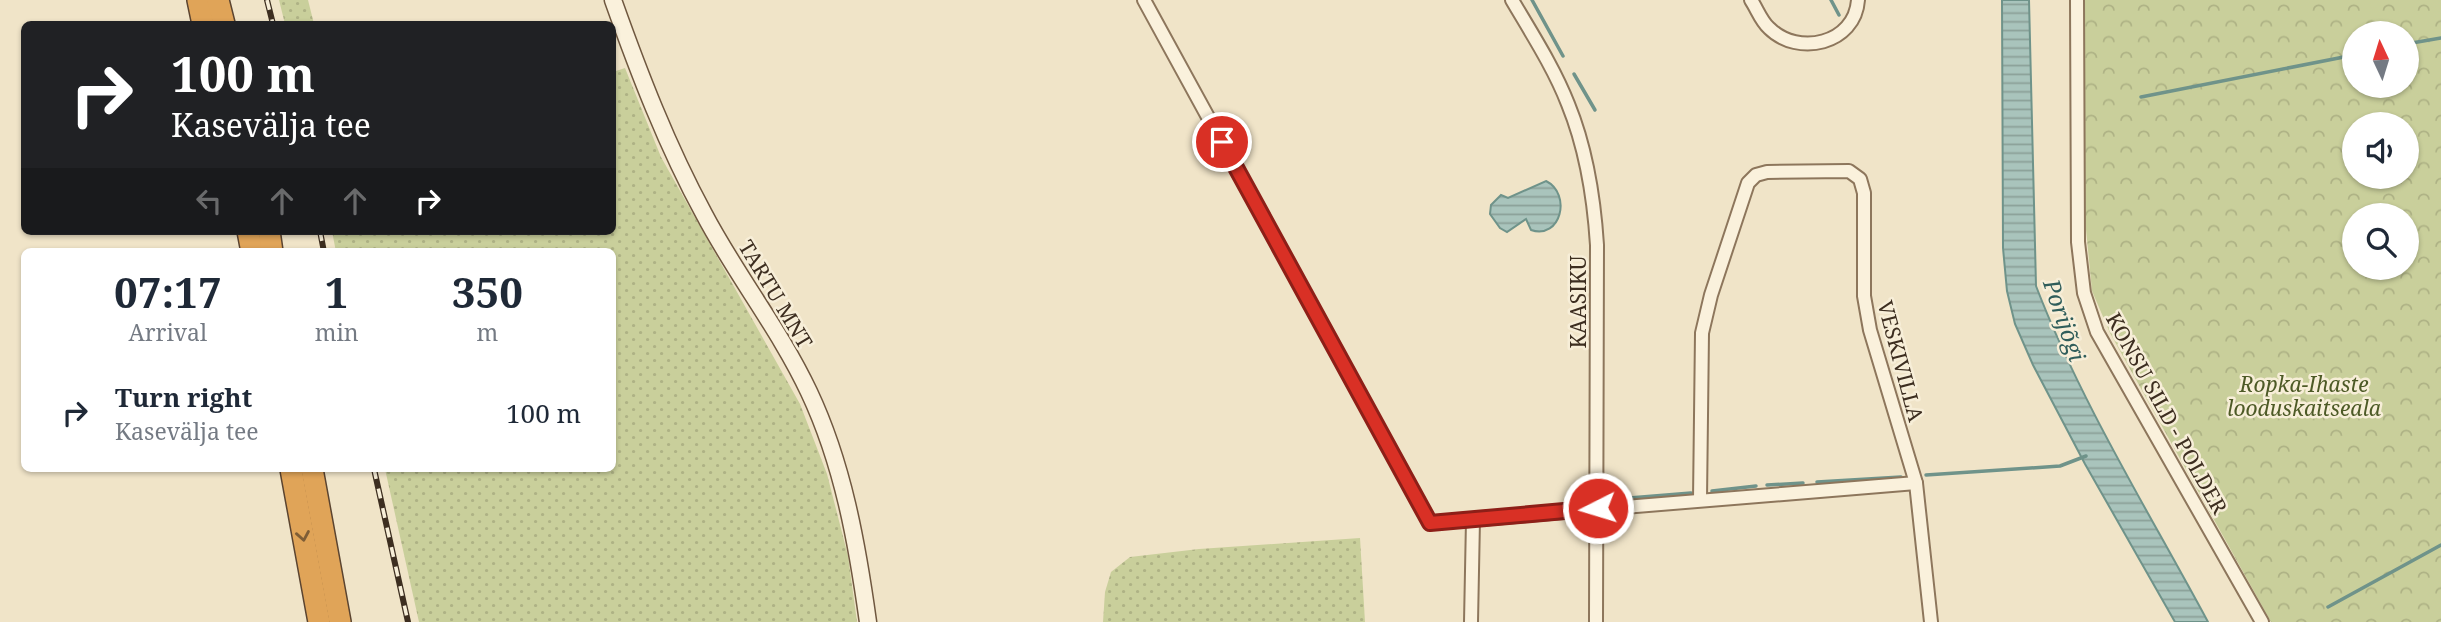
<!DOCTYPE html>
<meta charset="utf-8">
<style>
:root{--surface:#fff;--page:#f6f6f7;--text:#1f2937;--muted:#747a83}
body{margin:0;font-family:"Noto Serif",serif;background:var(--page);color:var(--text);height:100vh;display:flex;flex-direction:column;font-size:26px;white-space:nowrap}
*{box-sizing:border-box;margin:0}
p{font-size:23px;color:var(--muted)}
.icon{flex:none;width:38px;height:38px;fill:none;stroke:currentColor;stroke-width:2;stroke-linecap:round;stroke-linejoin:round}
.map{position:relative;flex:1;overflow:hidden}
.drawer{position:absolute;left:21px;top:248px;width:595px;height:224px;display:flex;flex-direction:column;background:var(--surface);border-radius:10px;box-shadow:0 2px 5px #0004}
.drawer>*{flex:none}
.guide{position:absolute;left:21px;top:21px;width:595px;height:214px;border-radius:10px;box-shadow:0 2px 5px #0004;background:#202124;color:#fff;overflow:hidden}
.needle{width:46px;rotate:356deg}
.controls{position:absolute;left:2342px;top:21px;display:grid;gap:14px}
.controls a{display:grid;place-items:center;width:77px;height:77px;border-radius:50%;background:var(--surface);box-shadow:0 2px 5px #0004;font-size:35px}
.pin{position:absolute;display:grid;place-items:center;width:60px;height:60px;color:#fff;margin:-30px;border:4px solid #fff;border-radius:50%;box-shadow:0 2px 7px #0007}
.me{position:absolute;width:77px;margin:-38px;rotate:265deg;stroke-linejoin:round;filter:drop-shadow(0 0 5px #0008)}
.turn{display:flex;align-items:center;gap:24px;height:147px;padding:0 35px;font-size:32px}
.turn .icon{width:91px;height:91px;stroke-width:2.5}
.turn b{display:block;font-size:49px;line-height:60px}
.lanes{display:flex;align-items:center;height:66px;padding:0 35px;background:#0003;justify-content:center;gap:35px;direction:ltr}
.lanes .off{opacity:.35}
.eta{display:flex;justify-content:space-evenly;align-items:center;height:119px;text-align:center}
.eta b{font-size:42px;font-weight:700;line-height:49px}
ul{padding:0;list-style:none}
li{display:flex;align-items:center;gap:21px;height:91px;padding:0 35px}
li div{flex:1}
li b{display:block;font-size:26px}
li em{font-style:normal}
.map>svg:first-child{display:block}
.grass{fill:url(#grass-dots)}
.park{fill:url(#park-crowns);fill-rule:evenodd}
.water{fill:url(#water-rules);stroke:#6f938a;stroke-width:2}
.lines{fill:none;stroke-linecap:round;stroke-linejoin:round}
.stream{stroke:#6f938a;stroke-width:3.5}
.street-casing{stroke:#8d765c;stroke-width:16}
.secondary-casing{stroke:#6f573f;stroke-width:19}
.highway-casing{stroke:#5b4430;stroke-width:24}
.street{stroke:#faf1dc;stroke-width:12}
.secondary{stroke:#faf1dc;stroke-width:16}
.highway{stroke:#e0a458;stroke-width:21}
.rail-casing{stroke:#3d2e20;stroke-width:6}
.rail{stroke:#f7eed8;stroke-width:3.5;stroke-dasharray:10;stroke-linecap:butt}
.oneway{stroke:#7e5d36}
.route-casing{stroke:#8d1f18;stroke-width:18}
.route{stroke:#d93025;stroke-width:12}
.labels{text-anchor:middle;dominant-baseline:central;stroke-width:5;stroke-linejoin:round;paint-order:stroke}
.street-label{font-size:21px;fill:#3d2e20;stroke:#f7eed8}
.park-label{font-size:21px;font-style:italic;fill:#4d5a26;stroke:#f7eed8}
.water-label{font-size:23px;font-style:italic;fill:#2f5d5a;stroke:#f7eed8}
</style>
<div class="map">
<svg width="2441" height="622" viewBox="0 0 2441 622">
<defs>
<pattern id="grass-dots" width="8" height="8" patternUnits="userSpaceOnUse" patternTransform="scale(1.75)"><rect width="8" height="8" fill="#c9cf9b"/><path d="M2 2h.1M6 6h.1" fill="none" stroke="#aeb285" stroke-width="1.8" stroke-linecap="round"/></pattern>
<pattern id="park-crowns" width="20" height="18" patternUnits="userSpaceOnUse" patternTransform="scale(1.75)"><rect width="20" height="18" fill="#c9cf9b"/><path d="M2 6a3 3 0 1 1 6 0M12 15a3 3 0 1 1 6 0" fill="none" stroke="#aeb285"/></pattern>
<pattern id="water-rules" width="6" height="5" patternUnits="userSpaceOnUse" patternTransform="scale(1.75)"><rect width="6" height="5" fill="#a9c4bc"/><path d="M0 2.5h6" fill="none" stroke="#8ba098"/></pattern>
</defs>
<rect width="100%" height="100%" fill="#f0e4c8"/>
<g class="grass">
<polygon points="279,0 308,0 314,24 285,24"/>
<polygon points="625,68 661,157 800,404 827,474 848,556 857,622 419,622 385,469 612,469 612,252 336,252 332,231 612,231 613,72"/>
<polygon points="1360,538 1365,622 1103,622 1105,592 1111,572 1130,557 1199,549"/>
</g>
<path class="park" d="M2084,0H2441V622H2271L2110,333L2092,291L2085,219ZM2354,33H2406V86H2354ZM2354,124H2406V177H2354ZM2354,215H2406V268H2354Z"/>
<g class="water">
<path d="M2002,0H2029L2036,286C2081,403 2149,512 2208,622H2175L2085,464L2033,365L2015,324L2007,291L2003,248Z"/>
<path d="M1546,181C1572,194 1561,240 1531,230L1526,219L1507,232L1500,228L1490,214L1491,205L1501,195L1508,198Z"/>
</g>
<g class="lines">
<g class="stream">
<polyline points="1532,0 1563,56"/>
<polyline points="1831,0 1839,15"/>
<polyline points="2406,44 2441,38"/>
<polyline points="1574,74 1595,110"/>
<polyline points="2141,97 2354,55"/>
<polyline points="1926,475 2060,466 2086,456"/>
<polyline points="1817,482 1901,477"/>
<polyline points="1767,485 1803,483"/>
<polyline points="1712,491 1756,486"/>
<polyline points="1617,499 1691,493"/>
<polyline points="2328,607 2441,545"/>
</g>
<g class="street-casing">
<g id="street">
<polyline points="1144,0 1430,523 1916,483"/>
<path d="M1512,0C1532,34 1554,68 1568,104C1586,148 1594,198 1597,245L1596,622"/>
<path d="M1751,0C1757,9 1761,21 1769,28C1798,57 1855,44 1858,0"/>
<polyline points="2077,0 2078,242 2084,293 2097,332 2262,622"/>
<polyline points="1700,499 1702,333 1711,295 1748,183 1756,175 1767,172 1849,171 1860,179 1864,193 1864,296 1870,330 1916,483 1931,622"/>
<polyline points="1471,622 1473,520"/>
</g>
</g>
<g class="secondary-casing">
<path id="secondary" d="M613,0C639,73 667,146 704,214C736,275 780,330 809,392C843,464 857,543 868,622"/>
</g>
<g class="highway-casing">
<g id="highway">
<polyline points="198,0 203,24"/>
<polyline points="218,0 224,24"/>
<polyline points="248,231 252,252"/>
<polyline points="269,231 272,252"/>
<polyline points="291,469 319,622"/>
<polyline points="312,469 340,622"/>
</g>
</g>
<use href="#street" class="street"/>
<use href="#secondary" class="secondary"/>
<use href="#highway" class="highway"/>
<g class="rail-casing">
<g id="rail">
<polyline points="267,0 273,24"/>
<polyline points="320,231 324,252"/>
<polyline points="374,469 408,622"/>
</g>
</g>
<use href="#rail" class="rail"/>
</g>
<defs><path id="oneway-chevron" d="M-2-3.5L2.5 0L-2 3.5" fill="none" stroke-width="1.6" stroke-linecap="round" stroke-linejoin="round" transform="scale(1.75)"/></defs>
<use class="oneway" href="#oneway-chevron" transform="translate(303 536) rotate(80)"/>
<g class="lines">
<g class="route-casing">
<polyline id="route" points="1222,142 1430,523 1598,508"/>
</g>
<use href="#route" class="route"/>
</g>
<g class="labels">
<g class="street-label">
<text transform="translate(776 294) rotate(59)">TARTU MNT</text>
<text transform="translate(1578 302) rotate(-90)">KAASIKU</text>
<text transform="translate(1901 361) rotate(75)">VESKIVILLA</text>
<text transform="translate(2167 413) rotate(61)">KONSU SILD - POLDER</text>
</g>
<g class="park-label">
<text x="2304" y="384">Ropka-Ihaste<tspan x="2304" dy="24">looduskaitseala</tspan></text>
</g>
<g class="water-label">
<text transform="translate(2065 320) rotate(71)">Porijõgi</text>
</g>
</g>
</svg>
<div class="controls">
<a><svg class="needle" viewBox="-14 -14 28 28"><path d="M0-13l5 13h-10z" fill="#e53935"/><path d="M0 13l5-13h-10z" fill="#747a83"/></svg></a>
<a><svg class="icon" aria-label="sound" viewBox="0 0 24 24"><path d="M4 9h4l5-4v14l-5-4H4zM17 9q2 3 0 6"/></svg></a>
<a><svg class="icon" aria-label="search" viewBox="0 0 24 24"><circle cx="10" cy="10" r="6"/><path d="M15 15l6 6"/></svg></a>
</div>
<div class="pin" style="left:1222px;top:142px;background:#d93025"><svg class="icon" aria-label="arrive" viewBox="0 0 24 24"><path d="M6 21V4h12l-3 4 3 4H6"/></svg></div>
<svg class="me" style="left:1598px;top:508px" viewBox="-20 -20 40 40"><circle r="17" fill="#d93025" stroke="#fff" stroke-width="3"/><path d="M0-11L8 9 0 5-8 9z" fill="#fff"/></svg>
<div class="guide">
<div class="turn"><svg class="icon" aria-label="right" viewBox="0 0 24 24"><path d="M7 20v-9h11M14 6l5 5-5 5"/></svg><div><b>100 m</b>Kasevälja tee</div></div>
<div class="lanes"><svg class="icon off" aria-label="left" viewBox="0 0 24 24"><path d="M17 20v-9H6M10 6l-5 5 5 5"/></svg><svg class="icon off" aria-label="ahead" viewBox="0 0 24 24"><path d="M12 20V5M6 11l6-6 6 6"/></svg><svg class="icon off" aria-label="ahead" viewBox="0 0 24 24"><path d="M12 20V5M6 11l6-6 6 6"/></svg><svg class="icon" aria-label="right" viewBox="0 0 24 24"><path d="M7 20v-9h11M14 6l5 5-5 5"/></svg></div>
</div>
<section class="drawer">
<div class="eta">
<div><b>07:17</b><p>Arrival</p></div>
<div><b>1</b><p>min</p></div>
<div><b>350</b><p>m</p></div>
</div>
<ul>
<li><svg class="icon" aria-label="right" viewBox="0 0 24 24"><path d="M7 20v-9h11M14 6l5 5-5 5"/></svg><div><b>Turn right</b><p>Kasevälja tee</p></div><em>100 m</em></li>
</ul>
</section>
</div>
